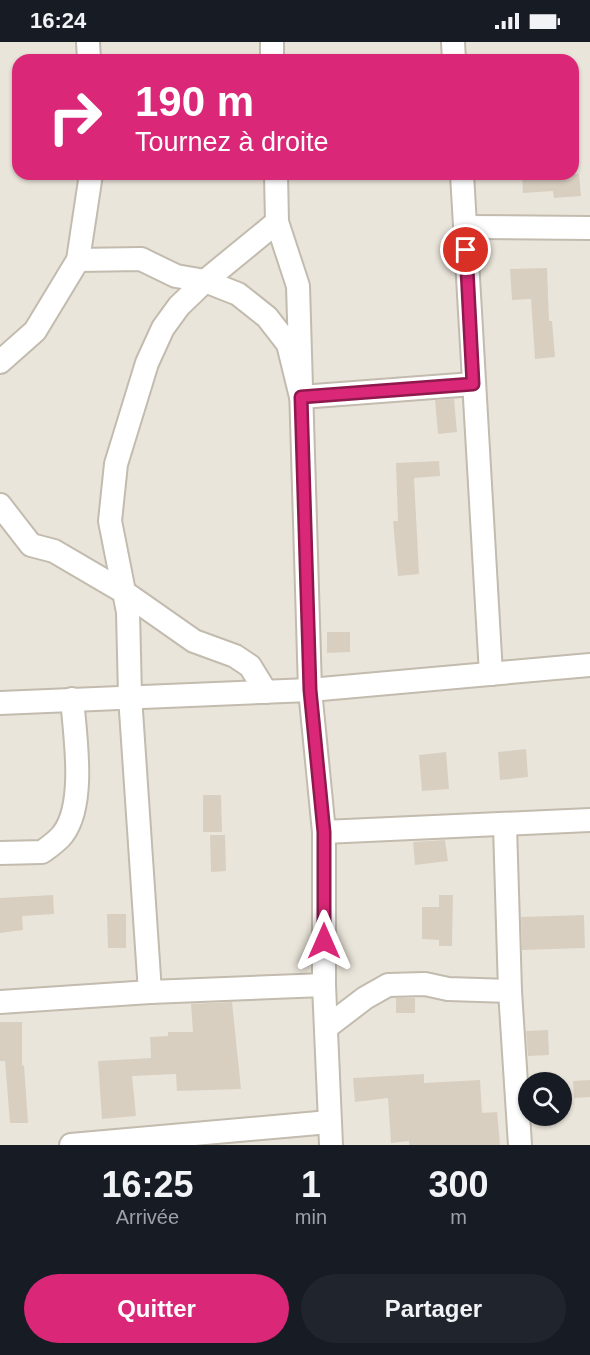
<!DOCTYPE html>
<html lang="fr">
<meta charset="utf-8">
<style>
:root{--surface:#171b24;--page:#20242c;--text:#f1f3f6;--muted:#9ea1a6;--accent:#db2777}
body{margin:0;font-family:Helvetica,sans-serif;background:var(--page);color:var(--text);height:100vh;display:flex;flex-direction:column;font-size:22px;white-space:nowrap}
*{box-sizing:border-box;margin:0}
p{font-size:20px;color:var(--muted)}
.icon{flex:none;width:33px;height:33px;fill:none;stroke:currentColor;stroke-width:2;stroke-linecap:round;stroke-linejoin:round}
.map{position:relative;height:1103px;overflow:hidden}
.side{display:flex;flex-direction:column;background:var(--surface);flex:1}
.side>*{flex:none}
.guide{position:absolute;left:12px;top:12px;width:567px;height:126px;border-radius:18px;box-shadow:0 2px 4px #0004;background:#db2777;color:#fff;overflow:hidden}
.fabs{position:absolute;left:518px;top:1030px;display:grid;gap:12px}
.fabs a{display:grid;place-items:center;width:54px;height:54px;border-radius:50%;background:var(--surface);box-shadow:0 2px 4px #0004;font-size:30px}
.pin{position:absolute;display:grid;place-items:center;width:51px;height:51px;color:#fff;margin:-26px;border:3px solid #fff;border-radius:50%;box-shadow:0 2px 6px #0007}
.me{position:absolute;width:66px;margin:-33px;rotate:0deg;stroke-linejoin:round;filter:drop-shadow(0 0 4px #0008)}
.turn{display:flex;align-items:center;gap:21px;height:126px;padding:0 24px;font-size:27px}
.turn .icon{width:78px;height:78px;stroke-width:2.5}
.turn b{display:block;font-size:42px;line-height:51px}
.eta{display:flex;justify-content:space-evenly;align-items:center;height:102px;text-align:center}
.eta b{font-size:36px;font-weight:800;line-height:42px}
.action{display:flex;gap:12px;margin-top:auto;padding:12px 24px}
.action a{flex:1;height:69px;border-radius:36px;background:var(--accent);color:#fff;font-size:24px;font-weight:800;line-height:69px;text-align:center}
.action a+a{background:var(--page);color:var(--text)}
.status{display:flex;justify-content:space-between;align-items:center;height:42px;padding:0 30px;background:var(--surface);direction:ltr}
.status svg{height:16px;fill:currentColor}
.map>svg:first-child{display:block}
.residential{fill:#eae5da;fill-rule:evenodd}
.building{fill:#d8cfc1}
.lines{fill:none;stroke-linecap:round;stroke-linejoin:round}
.minor-casing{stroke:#c2bbae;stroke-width:26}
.minor{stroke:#fff;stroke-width:22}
.route-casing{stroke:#8e194d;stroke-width:15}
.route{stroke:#db2777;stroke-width:10}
</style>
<div class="status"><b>16:24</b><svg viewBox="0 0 49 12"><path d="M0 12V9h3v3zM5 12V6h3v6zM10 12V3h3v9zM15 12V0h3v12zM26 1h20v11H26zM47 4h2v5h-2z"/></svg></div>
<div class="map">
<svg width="590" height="1103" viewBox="0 0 590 1103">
<rect width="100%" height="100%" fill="#f6f3ec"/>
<path class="residential" d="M0,0H590V1103H0ZM18,18H573V132H18ZM528,1041H561V1074H528Z"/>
<g class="building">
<polygon points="522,132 579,132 581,154 554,156 553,149 523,151"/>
<polygon points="547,226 549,279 552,279 555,315 535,317 531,257 512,258 510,227"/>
<polygon points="454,357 457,390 438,392 435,358"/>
<polygon points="439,419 440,434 414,436 419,532 398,534 393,479 398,479 396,421"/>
<polygon points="327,590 350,590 350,610 327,611"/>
<polygon points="526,707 528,735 500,738 498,710"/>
<polygon points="446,710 449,747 422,749 419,713"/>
<polygon points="203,753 221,753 222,790 203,790"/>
<polygon points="210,793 225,793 226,829 211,830"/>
<polygon points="445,798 448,819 415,823 413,800"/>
<polygon points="53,853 54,872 22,874 23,888 0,891 0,856"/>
<polygon points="439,853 453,853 452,904 439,904 439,898 422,897 422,865 439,865"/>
<polygon points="126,872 126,906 108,906 107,872"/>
<polygon points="584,873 585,906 522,908 521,875"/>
<rect x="396" y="956" width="19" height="15"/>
<polygon points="232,960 241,1047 177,1049 176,1032 132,1034 136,1074 102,1077 98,1019 151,1016 150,995 168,994 168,990 193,990 191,962"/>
<polygon points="0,980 22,980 22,1024 24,1023 28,1081 10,1081 5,1019 0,1019"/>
<polygon points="548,988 549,1013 528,1014 526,989"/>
<polygon points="424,1032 424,1041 480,1038 482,1071 497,1070 500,1103 409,1103 409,1099 391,1101 388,1056 355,1060 353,1036"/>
<polygon points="590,1038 590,1055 574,1056 573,1039"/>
</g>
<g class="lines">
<g class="minor-casing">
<g id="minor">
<polyline points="88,0 89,18"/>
<polyline points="272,0 272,18"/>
<polyline points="453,0 454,18"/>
<polyline points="276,132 277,180 298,244 310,648 324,790 324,943 331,1103"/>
<polyline points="462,132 491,632"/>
<polyline points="465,185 590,186"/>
<polyline points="78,218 141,217 176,234 205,239 238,252 267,275 288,302 301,355 473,342"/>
<polyline points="0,320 35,289 78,218 91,132"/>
<polyline points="0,463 31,503 54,509 124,550 194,599 235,614 250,624 266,650"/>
<polyline points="0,661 310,648 590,623"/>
<polyline points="505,784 510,949 520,1103"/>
<polyline points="324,790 590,778"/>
<path d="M0,811L42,810C49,805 58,799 63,792C86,762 75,693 72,657"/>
<polyline points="150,950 130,654 128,570 110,479 116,422 147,321 163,286 179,264 205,239 277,180"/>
<polyline points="0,960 150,950 324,943"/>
<polyline points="327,985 365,956 388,943 425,942 448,947 510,949"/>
<polyline points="71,1103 329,1080"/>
</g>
</g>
<use href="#minor" class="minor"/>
</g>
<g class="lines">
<g class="route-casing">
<polyline id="route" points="324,899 324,790 310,648 301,355 473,342 466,208"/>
</g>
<use href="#route" class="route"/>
</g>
</svg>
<div class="fabs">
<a><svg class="icon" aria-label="search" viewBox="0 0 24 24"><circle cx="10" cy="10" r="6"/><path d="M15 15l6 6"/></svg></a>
</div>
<div class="pin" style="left:466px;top:208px;background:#d93025"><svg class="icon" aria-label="arrive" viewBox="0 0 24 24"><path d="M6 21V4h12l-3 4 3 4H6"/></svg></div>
<svg class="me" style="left:324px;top:899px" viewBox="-20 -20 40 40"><path d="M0-17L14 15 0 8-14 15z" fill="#db2777" stroke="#fff" stroke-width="4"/></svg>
<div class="guide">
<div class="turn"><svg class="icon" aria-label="right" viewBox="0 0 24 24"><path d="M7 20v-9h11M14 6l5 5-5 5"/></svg><div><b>190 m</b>Tournez à droite</div></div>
</div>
</div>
<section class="side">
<div class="eta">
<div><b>16:25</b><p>Arrivée</p></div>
<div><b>1</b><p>min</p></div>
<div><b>300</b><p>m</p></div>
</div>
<div class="action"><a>Quitter</a><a>Partager</a></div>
</section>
